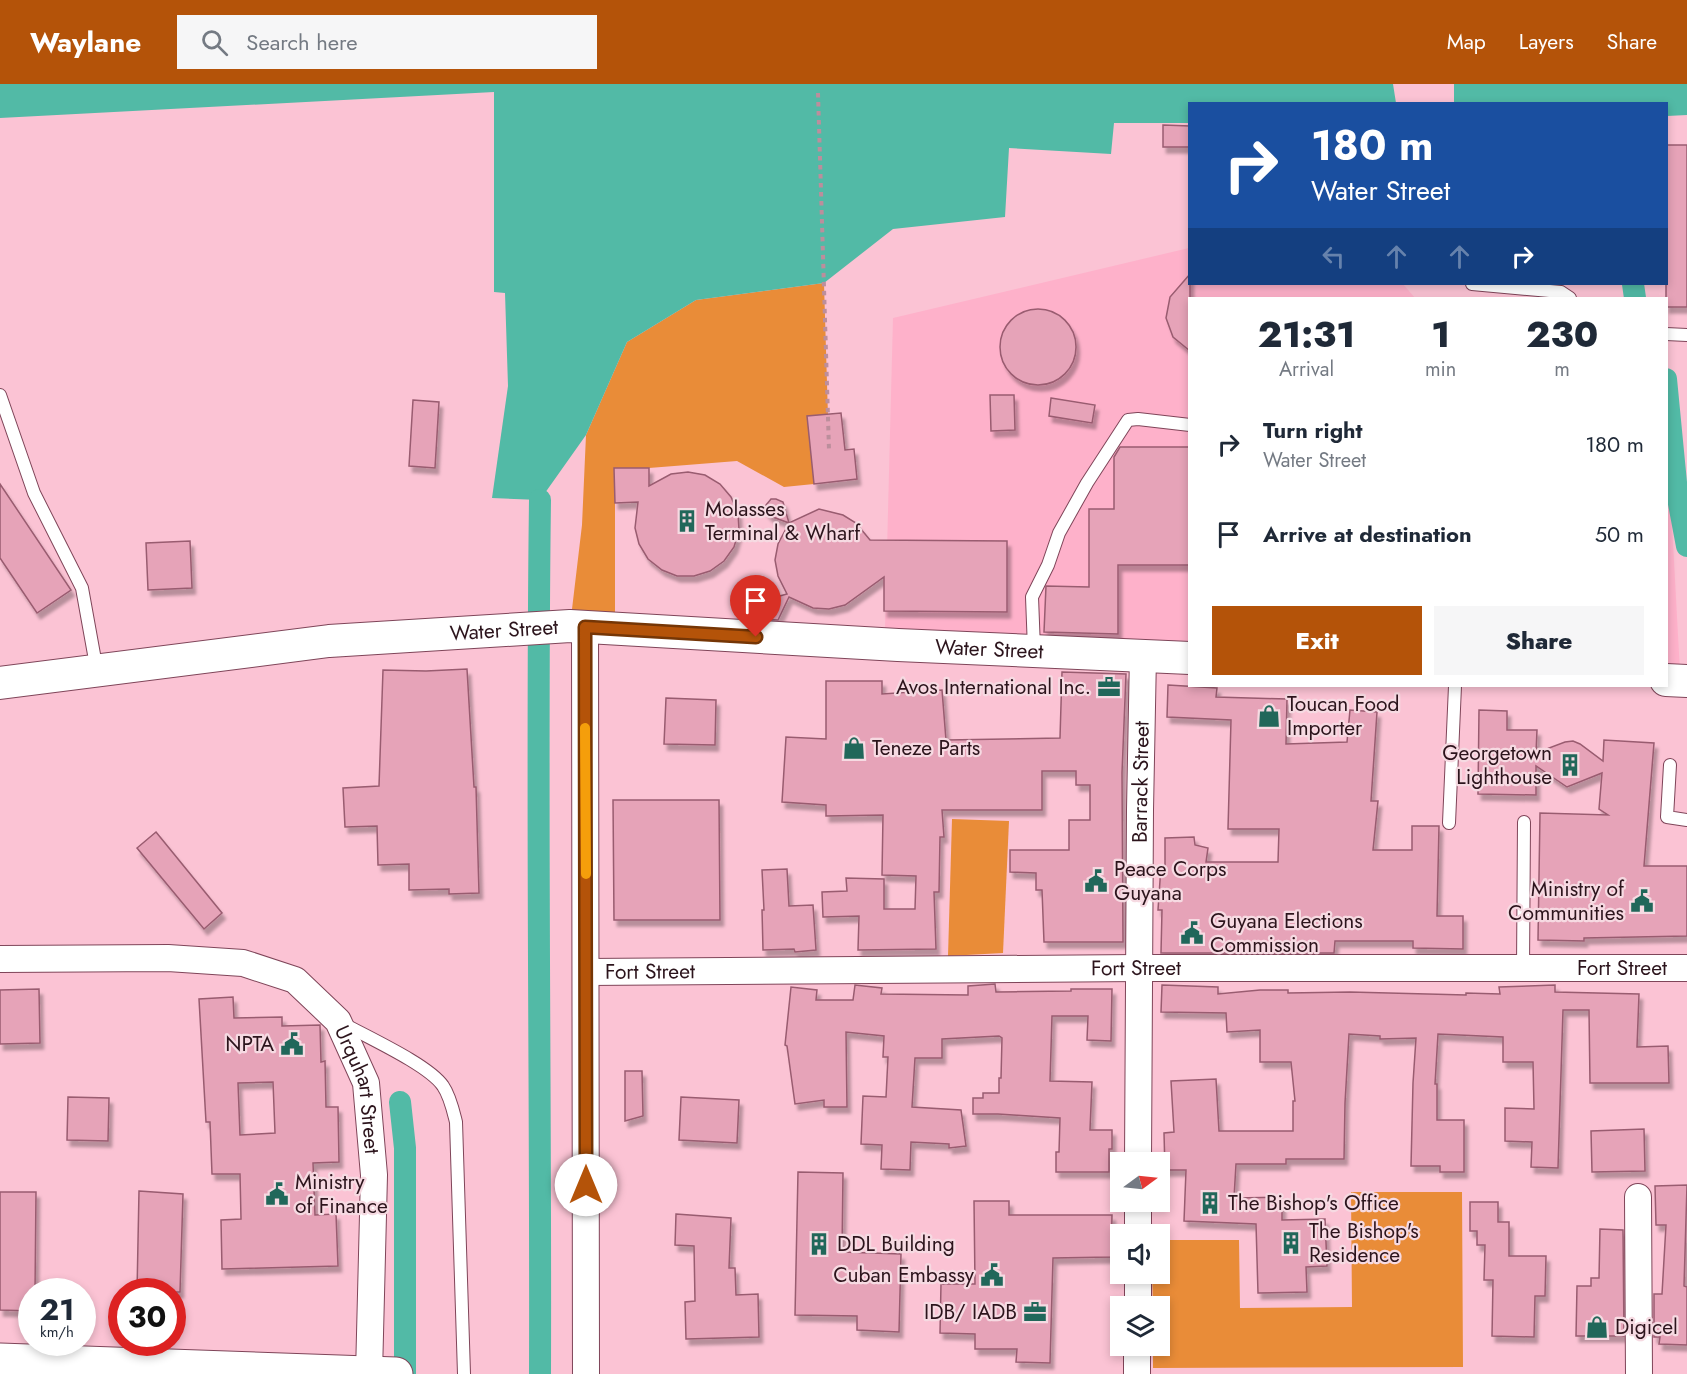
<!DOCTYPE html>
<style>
:root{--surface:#fff;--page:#f6f6f7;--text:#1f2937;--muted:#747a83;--accent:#b45309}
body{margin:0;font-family:Jost,sans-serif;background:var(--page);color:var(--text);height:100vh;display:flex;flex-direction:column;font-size:22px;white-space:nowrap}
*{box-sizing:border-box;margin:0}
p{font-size:20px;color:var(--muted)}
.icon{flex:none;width:33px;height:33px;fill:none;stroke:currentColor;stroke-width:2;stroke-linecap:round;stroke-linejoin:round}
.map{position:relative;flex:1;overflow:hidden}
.panel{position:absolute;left:1188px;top:213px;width:480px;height:390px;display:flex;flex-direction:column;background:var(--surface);border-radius:0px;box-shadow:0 3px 9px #0003}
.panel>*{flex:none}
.hud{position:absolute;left:1188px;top:18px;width:480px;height:183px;border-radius:0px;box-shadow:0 3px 9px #0003;background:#1a4fa0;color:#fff;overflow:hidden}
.needle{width:39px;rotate:75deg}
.buttons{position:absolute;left:1110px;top:1068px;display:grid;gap:12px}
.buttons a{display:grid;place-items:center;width:60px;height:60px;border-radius:0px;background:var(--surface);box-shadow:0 3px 9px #0003;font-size:30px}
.speed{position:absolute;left:18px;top:1194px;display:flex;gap:12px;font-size:30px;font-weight:700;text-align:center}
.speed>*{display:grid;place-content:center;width:78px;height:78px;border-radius:50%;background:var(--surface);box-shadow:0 3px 9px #0003;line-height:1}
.speed small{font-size:15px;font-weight:400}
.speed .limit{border:9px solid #d22;background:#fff;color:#111}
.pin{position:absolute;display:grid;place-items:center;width:51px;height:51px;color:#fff;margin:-62px -26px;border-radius:50% 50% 50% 0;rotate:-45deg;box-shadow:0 0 6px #0007}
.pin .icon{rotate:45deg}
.me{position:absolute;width:66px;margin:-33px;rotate:0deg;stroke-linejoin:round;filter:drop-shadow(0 0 4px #0008)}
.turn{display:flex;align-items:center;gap:21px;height:126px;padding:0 24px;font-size:27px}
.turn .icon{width:78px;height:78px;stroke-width:2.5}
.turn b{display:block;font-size:42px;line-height:51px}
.lanes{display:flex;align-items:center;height:57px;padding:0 24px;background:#0003;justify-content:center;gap:30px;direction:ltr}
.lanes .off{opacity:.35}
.eta{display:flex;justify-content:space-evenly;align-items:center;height:102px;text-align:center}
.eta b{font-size:36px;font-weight:800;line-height:42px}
.button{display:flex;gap:12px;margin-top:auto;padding:12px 24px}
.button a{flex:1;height:69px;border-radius:0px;background:var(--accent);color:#fff;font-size:24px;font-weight:800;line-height:69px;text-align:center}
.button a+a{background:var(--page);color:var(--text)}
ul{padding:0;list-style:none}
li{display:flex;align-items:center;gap:18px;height:90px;padding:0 24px}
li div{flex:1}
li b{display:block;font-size:22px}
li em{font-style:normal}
header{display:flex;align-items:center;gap:36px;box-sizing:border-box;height:84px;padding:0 30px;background:var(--accent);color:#fff}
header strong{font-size:28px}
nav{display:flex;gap:33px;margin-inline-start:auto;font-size:21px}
.search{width:420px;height:54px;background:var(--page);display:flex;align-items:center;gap:15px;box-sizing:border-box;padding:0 21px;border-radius:0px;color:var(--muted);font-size:22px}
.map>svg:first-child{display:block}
.built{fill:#feb1ca}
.green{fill:#e98c38}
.water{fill:#52baa6}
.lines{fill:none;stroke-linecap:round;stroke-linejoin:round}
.canal{stroke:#52baa6;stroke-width:22}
.building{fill:#e6a3b8;stroke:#995c70;stroke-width:1.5;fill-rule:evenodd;filter:url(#shadow)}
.service-casing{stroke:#7f4559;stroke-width:14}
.minor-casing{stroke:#7f4559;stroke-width:28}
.tertiary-casing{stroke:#7f4559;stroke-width:34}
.secondary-casing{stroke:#7f4559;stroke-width:35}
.path{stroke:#bc8e9c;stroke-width:4;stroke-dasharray:4.5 4.5;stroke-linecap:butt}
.service{stroke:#fff;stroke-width:12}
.minor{stroke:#fff;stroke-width:26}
.tertiary{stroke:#fff;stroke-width:32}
.secondary{stroke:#fff;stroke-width:33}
.route-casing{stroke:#753606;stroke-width:15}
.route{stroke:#b45309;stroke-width:10}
.slow{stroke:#f59e0b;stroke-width:10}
.labels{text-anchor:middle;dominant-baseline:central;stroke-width:4.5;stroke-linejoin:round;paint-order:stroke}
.poi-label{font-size:21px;fill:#2c141c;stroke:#f6dae2;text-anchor:start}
.street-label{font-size:21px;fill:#2c141c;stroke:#f6dae2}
</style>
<header>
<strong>Waylane</strong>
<div class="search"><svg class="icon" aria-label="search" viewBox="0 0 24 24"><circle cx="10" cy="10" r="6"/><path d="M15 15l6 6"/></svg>Search here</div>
<nav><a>Map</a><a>Layers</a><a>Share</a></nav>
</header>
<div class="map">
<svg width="1687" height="1290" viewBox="0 0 1687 1290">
<defs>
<filter id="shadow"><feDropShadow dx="3.5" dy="6" stdDeviation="1.5" flood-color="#0004"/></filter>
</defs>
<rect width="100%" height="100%" fill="#fbc3d4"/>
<g class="built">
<polygon points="1189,164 1190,200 1403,200 1415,214 1190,214 1189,561 885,544 893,234"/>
<polygon points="1667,347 1680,588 1667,587"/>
</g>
<g class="green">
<polygon points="824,199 828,333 814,400 784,403 737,377 649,384 615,384 615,545 570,542 582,441 586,351 627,258 696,216"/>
<polygon points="952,735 1009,737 1003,869 948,872"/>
<polygon points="1351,1108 1462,1108 1463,1283 1153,1284 1153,1262 1160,1262 1160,1222 1153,1222 1152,1190 1160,1190 1160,1156 1239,1156 1240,1224 1352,1223"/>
</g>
<g class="water">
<polygon points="0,0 1393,0 1396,19 1190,20 1189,39 1114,39 1111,70 1009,64 1005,133 893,145 824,199 696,216 627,258 586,351 540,416 492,414 508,302 505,209 494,208 494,8 0,34"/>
<polygon points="1454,0 1687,0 1687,31 1667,32 1666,20 1454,19"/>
</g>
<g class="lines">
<g class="canal">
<polyline points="1633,200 1635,214"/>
<polyline points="1666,295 1677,409 1687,462"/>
<path d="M540,416C536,707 541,999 540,1290"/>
<polyline points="400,1018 405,1064 405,1290"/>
</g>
</g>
<g class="building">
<polygon points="1163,41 1190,42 1190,63 1163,63"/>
<rect x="1666" y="61" width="21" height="162"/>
<polygon points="1190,190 1190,267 1173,253 1166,234 1170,213"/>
<circle cx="1038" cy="263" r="38"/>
<polygon points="990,311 1014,311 1015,346 991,347"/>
<polygon points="1051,314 1095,321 1092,339 1049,332"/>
<polygon points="413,316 439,318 435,384 409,382"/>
<polygon points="841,329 845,366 854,365 857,395 814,400 807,332"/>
<polygon points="1120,363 1190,363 1190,481 1118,481 1118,550 1044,548 1046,502 1089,503 1089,425 1114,425 1114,373"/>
<polygon points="614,384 649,384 649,402 671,390 688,388 705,391 720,400 731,413 738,429 739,446 734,463 724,477 710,487 694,492 677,492 662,486 648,475 639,460 635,444 638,418 615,419"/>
<polygon points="0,400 71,506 37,529 0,474"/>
<polygon points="771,415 776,415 783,418 789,439 819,425 843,431 856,439 870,456 1007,457 1007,528 884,527 884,493 845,521 829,525 813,524 789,513 778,536 763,535 759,525 762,518 765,516 787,510 778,492 775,476 778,460 789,439 770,432 765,427 766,421"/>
<polygon points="190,457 192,504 148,506 146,459"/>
<polygon points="467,585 474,703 476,703 479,809 449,810 449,805 409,806 409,780 378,781 377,742 345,743 343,704 379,702 383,586 426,587"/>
<polygon points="1062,588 1126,590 1122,689 1123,858 1044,858 1042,806 1036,806 1036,789 1010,788 1010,766 1069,766 1069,736 1090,736 1090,701 1076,701 1076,687 1042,687 1042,726 942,726 944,753 940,753 939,808 934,808 936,865 858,866 859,832 823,833 822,808 847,807 846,794 884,795 884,825 915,825 916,792 882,791 883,731 826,732 826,721 782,718 786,653 826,655 826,597 882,597 882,610 942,606 946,656 1060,654"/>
<polygon points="1168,601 1217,604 1216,613 1287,615 1286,660 1347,658 1350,626 1377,628 1371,717 1378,717 1373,766 1412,766 1412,742 1439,742 1437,832 1463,832 1463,865 1413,864 1413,857 1335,857 1334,869 1161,869 1162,826 1158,826 1161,782 1165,782 1165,754 1194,753 1195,761 1208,764 1206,778 1278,778 1279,745 1228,745 1231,636 1167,633"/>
<polygon points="666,614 716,616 715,661 664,660"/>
<polygon points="1479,626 1507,627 1507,646 1537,646 1536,669 1565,658 1573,657 1580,660 1603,677 1604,656 1654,659 1644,782 1687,782 1687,852 1584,854 1584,857 1538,856 1540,729 1608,731 1599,725 1602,689 1567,703 1536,682 1536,711 1478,710"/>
<polygon points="613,716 719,716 720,836 614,836"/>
<polygon points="156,748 222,829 204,845 137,764"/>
<polygon points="787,785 789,822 813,821 816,866 795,868 794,865 763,866 762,826 764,826 762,786"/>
<polygon points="995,900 996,908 1071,907 1071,905 1112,905 1111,957 1087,956 1088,932 1052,932 1051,965 1050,997 1092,998 1090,1046 1112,1046 1112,1065 1109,1065 1109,1088 1056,1088 1056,1068 1059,1068 1060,1034 998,1030 973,1030 973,1014 983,1014 983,1009 999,1009 999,994 1001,994 1002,954 999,952 942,955 942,974 915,974 912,1023 961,1026 966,1062 949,1064 949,1060 911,1058 910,1086 881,1085 882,1061 861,1060 863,1012 886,1013 888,973 883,973 884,952 846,948 847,1023 824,1023 824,1016 795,1020 787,962 785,961 791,903 817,906 816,916 853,916 855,901 882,904 881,910 968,911 968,902"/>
<polygon points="1162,901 1218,903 1218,910 1260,906 1288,906 1288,909 1350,908 1466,911 1466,909 1500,910 1499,903 1555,901 1555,908 1639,910 1637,963 1668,962 1669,999 1590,999 1589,926 1563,926 1558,1084 1531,1083 1532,1058 1505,1057 1505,1024 1534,1025 1533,978 1503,978 1503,953 1438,950 1435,1000 1437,1000 1437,1036 1464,1036 1464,1088 1440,1088 1440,1082 1411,1082 1413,999 1416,954 1380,955 1380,952 1349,950 1345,1019 1344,1075 1286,1075 1286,1080 1236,1080 1234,1114 1282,1113 1282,1136 1325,1135 1327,1182 1306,1183 1307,1208 1258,1209 1256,1140 1184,1137 1186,1086 1165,1086 1164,1049 1174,1048 1171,997 1216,995 1219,1047 1293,1047 1293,1017 1295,1017 1291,978 1260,978 1260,946 1227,948 1226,929 1161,928"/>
<polygon points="39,905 40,959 0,960 0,906"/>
<path d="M233,913L234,934L282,933V942L320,941L321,978L325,977L326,1023H338L339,1078L313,1079L315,1131L336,1130L338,1182L222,1185L221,1136L241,1135L240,1090H212L210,1038H206L199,915ZM273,998L275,1049L240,1051L238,999Z"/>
<polygon points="625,987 642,987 643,1032 625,1037"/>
<polygon points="68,1013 109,1014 108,1057 67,1056"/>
<polygon points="681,1013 739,1016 737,1059 679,1056"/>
<polygon points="1644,1045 1645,1087 1592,1088 1591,1047"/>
<polygon points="798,1088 843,1089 842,1168 901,1170 899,1248 857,1246 857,1232 795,1231"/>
<polygon points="1687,1101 1684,1202 1687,1203 1687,1261 1659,1260 1660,1253 1654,1253 1654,1210 1662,1210 1666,1141 1656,1141 1655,1102"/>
<polygon points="139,1107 183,1110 180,1208 137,1208"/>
<polygon points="0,1108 36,1108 35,1208 32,1208 32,1227 0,1226"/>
<polygon points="974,1117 1009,1117 1009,1131 1112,1131 1111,1173 1053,1174 1050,1279 1016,1278 1017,1265 975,1265 975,1250 940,1249 941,1200 975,1200"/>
<polygon points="1470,1118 1498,1118 1498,1138 1509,1138 1509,1172 1546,1172 1545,1212 1535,1212 1534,1253 1492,1252 1493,1196 1484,1196 1485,1161 1477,1161 1477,1147 1470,1147"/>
<polygon points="676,1130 731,1134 729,1184 735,1184 736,1211 758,1210 759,1253 686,1255 685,1218 695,1217 694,1162 675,1161"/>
<polygon points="1600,1145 1623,1146 1624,1252 1576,1252 1577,1202 1591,1202 1591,1194 1599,1194"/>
</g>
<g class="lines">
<g class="service-casing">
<g id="service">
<polyline points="1472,200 1561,208 1570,214"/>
<polyline points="1666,250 1687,251"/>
<polyline points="0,311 34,409 82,504 97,587"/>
<polyline points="1034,565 1032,513 1048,481 1059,449 1087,399 1128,336 1138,335 1190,341"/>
<polyline points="1670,681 1667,733 1687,736"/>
<polyline points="1449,739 1455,602"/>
<polyline points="1523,884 1524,738"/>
<path d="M342,939C367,953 429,981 443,1002C450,1012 453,1026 456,1038L464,1290"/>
</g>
</g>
<g class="minor-casing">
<g id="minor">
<polyline points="585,543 586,1290"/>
<path id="s1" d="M0,875L168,874L243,879L295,896L338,937L366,999L374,1091L369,1290"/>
<path id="s2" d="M586,888L1139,884H1687"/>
<path id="s3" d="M1138,1078L1140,726L1143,571"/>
<polyline points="1638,1113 1639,1290"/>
<polyline points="1138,1150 1138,1118"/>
<polyline points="1138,1222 1138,1190"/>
<polyline points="1137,1290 1137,1262"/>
</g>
</g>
<g class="tertiary-casing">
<g id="tertiary">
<polyline points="1666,596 1687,597"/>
<path id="s4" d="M0,599L329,557L570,542L898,561L1190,574"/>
</g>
</g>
<g class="secondary-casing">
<polyline id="secondary" points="0,1276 396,1290"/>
</g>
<polyline class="path" points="818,9 829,366"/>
<use href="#service" class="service"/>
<use href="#minor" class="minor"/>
<use href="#tertiary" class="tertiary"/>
<use href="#secondary" class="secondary"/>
</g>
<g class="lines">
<g class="route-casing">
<polyline id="route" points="586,1101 585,543 756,553"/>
</g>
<use href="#route" class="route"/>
<polyline class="slow" points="585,644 586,790"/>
</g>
<defs>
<g id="building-bare" transform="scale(1.8)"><path d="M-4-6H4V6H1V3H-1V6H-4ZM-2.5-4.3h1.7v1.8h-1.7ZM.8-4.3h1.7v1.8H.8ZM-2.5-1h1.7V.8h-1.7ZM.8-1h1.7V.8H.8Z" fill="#21675a" stroke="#f6dae2" stroke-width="2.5" paint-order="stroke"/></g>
<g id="office-bare" transform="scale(1.8)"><path d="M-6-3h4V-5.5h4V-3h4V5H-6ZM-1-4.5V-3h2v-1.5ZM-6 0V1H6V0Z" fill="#21675a" stroke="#f6dae2" stroke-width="2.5" paint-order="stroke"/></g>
<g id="shop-bare" transform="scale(1.8)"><path d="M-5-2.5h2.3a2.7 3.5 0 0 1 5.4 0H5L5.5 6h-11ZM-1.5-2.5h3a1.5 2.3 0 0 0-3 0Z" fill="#21675a" stroke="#f6dae2" stroke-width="2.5" paint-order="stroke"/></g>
<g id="civic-bare" transform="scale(1.8)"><path d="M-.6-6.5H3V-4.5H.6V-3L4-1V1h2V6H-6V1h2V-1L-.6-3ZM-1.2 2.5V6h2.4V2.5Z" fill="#21675a" stroke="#f6dae2" stroke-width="2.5" paint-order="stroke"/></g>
</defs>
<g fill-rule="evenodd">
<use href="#building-bare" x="687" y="437"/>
<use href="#office-bare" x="1109" y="603"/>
<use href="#shop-bare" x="1269" y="632"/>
<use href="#shop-bare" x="854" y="664"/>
<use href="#building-bare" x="1570" y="681"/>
<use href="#civic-bare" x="1096" y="797"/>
<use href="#civic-bare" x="1642" y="817"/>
<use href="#civic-bare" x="1192" y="849"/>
<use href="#civic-bare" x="292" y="960"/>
<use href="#civic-bare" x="277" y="1110"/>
<use href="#building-bare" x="1210" y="1119"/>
<use href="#building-bare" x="1291" y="1159"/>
<use href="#building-bare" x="819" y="1160"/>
<use href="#civic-bare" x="992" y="1191"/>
<use href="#office-bare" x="1035" y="1228"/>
<use href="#shop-bare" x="1597" y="1243"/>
</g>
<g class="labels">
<g class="poi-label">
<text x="705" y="425">Molasses<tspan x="705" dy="24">Terminal &amp; Wharf</tspan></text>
<text x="1091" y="603" text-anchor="end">Avos International Inc.</text>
<text x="1287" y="620">Toucan Food<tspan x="1287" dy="24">Importer</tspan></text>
<text x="872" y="664">Teneze Parts</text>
<text x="1552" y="669" text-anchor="end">Georgetown<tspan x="1552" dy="24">Lighthouse</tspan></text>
<text x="1114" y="785">Peace Corps<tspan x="1114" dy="24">Guyana</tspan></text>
<text x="1624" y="805" text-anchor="end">Ministry of<tspan x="1624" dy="24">Communities</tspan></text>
<text x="1210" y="837">Guyana Elections<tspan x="1210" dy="24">Commission</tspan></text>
<text x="274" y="960" text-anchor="end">NPTA</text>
<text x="295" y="1098">Ministry<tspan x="295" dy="24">of Finance</tspan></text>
<text x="1228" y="1119">The Bishop's Office</text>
<text x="1309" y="1147">The Bishop's<tspan x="1309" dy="24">Residence</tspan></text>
<text x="837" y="1160">DDL Building</text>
<text x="974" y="1191" text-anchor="end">Cuban Embassy</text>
<text x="1017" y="1228" text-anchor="end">IDB/ IADB</text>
<text x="1615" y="1243">Digicel</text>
</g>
<g class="street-label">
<text stroke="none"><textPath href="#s4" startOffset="507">Water Street</textPath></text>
<text stroke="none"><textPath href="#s4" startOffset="993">Water Street</textPath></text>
<text stroke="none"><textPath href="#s3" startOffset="380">Barrack Street</textPath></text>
<text stroke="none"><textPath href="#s2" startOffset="550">Fort Street</textPath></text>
<text stroke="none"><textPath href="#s2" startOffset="1036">Fort Street</textPath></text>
<text stroke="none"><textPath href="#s2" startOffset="64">Fort Street</textPath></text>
<text stroke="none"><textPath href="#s1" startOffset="430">Urquhart Street</textPath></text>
</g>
</g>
</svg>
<div class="buttons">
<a><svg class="needle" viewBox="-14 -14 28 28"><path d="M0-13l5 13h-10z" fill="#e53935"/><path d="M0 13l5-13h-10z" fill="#747a83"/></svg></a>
<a><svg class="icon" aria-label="sound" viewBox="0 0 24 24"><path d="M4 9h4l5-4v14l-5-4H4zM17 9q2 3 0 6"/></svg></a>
<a><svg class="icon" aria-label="layers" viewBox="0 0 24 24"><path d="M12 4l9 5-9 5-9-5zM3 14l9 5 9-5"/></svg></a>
</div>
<div class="speed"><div>21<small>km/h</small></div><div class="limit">30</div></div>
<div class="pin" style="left:756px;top:553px;background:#d93025"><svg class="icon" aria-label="arrive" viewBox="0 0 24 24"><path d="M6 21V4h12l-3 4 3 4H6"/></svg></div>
<svg class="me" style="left:586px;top:1101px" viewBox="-20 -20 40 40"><circle r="19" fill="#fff"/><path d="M0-13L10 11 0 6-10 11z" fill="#b45309"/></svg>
<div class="hud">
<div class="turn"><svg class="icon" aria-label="right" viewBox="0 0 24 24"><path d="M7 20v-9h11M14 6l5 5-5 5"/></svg><div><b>180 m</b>Water Street</div></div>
<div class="lanes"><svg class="icon off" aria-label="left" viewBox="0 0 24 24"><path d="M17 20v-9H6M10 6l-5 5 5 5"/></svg><svg class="icon off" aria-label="ahead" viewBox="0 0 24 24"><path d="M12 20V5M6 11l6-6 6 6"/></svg><svg class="icon off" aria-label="ahead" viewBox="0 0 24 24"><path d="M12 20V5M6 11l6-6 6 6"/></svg><svg class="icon" aria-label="right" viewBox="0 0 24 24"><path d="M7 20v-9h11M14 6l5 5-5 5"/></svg></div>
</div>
<section class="panel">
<div class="eta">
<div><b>21:31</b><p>Arrival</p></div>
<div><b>1</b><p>min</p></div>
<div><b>230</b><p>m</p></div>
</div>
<ul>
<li><svg class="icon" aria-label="right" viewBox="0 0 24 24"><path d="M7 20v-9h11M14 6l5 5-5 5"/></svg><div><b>Turn right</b><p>Water Street</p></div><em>180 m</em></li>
<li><svg class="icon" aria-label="arrive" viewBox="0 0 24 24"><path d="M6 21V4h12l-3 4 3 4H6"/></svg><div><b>Arrive at destination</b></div><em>50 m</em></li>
</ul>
<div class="button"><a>Exit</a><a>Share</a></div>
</section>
</div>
